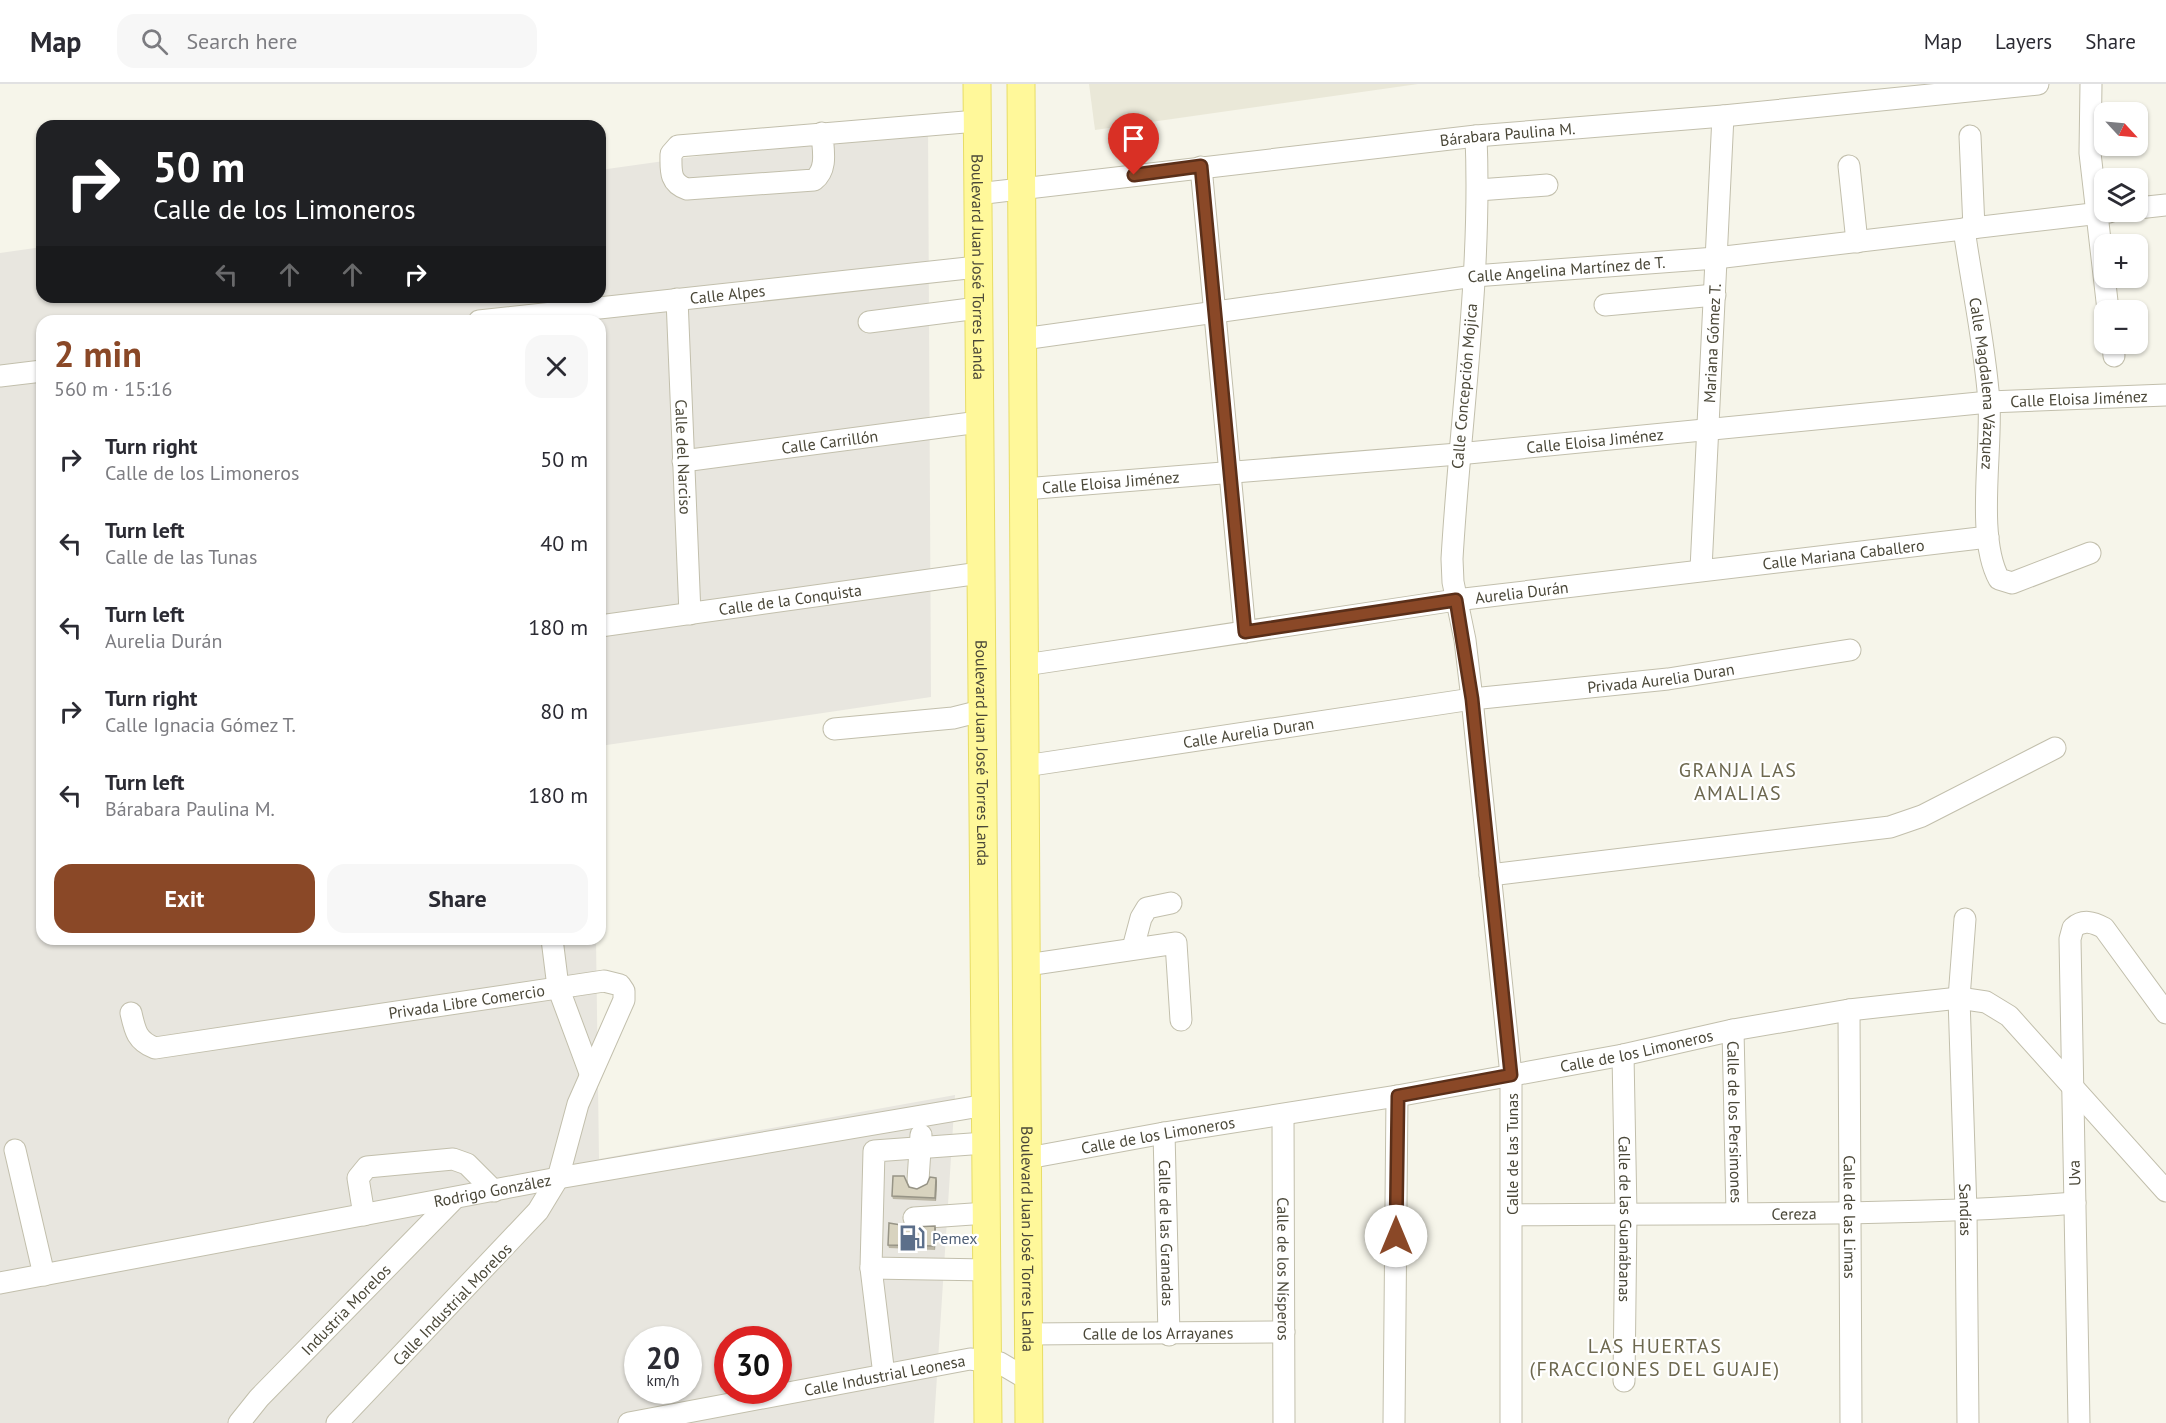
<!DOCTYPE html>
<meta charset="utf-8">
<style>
:root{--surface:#fff;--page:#f7f7f7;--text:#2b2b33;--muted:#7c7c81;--line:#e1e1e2;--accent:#8a4827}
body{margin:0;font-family:"PT Sans",sans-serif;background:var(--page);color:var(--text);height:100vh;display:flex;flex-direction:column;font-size:22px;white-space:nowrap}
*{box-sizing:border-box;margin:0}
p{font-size:20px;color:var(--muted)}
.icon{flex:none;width:33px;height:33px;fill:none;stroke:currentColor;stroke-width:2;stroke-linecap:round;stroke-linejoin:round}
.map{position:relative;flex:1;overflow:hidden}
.side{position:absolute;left:36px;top:231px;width:570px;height:630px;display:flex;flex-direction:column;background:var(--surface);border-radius:18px;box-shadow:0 2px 4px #0004}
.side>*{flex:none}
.hud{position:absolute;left:36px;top:36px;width:570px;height:183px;border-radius:18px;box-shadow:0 2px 4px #0004;background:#202124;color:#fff;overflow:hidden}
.needle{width:39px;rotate:116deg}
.buttons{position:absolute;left:2094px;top:18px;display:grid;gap:12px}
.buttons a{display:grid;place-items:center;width:54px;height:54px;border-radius:12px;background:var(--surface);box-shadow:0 2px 4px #0004;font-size:30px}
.speed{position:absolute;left:624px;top:1242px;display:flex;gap:12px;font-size:30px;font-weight:700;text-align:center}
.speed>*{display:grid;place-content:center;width:78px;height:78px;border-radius:50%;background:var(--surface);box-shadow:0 2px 4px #0004;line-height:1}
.speed small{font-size:15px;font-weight:400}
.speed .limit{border:9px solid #d22;background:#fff;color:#111}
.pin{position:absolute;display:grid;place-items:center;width:51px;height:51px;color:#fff;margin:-62px -26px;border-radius:50% 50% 50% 0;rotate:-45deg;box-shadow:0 0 6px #0007}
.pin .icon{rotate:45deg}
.me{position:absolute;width:66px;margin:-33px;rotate:0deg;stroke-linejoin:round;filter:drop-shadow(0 0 4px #0008)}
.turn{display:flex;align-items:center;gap:21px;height:126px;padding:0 18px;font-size:27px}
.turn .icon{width:78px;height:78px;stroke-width:2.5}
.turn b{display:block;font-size:42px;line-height:51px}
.lanes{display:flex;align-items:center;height:57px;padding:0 18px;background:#0003;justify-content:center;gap:30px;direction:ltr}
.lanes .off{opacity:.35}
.round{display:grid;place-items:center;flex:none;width:63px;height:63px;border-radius:18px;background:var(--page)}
.summary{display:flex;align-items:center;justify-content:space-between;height:102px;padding:0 18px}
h1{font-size:36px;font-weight:700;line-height:45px;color:var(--accent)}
.button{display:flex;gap:12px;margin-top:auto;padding:12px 18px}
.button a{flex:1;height:69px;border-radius:18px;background:var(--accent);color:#fff;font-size:24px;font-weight:700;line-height:69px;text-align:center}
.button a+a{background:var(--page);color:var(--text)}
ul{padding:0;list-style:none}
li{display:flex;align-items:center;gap:18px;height:84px;padding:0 18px}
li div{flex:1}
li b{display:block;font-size:22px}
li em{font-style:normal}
header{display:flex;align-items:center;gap:36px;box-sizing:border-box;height:84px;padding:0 30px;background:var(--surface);border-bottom:2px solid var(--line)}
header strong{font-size:28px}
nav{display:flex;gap:33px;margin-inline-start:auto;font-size:21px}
.search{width:420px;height:54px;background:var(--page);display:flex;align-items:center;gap:15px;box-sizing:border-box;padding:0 21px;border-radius:18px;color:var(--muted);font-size:22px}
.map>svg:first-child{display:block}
.residential{fill:#eae8d8}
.industrial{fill:#e8e6df;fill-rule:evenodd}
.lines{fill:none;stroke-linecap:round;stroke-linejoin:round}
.minor-casing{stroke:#c2bfac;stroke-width:23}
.major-casing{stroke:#e8dd66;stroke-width:29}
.minor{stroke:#fff;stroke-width:21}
.major{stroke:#fff89a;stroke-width:27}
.wall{fill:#bab5a4}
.shaded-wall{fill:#979486}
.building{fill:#d8d3bf;stroke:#979486;stroke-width:1.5}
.route-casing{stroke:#5a2f19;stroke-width:15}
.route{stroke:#8a4827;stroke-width:10}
.labels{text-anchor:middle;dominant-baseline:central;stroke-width:4.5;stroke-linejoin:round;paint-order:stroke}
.street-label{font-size:16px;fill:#4a4738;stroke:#fff}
.service-label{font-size:16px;fill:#4e5e75;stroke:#fff;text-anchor:start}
.quarter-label{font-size:20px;letter-spacing:1.5px;fill:#6d684f;stroke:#fff}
</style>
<header>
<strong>Map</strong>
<div class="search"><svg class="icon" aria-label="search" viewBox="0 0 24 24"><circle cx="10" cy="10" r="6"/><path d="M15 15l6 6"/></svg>Search here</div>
<nav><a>Map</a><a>Layers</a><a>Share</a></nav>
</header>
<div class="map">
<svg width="2166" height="1339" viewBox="0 0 2166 1339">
<rect width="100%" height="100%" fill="#f6f5ea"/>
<polygon class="residential" points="1089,0 1418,0 1095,46"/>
<path class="industrial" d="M928,40L931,613L600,662V237H42V855H596L599,1075L955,1011L934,1339H0V169L42,163V213H600V86ZM638,1256H688V1306H638ZM728,1256H778V1306H728Z"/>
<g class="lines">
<g class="minor-casing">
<g id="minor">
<polyline points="2091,0 2090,69 2108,226"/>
<path d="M822,49C823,66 828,85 814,96L687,105C669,99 671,86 671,70L678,62L977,37"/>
<path d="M1476,52C1482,193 1460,335 1452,475L1453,498L1465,556L1472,615L1511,991V1339"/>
<polyline points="1970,52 1974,144"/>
<polyline points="1849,82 1857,158"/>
<polyline points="1201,83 1245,548"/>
<polyline points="1478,106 1547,101"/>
<path id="s1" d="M977,110L1476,52L1723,32L2038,0"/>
<polyline points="2138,124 2166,121"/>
<path id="s2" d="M1964,145C1972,202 1985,261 1989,318C1992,368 1976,453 1999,495L2012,499L2090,469"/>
<path id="s3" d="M677,215L690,530"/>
<polyline points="1605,221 1715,211"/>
<path id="s4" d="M479,237L977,183"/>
<polyline points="869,238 978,224"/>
<path id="s5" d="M1023,255L1474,192L1716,174L2109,128"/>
<polyline points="2113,260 2114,272"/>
<polyline points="0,292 42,287"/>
<path id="s6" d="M683,377L979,338"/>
<path id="s7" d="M1024,405L1458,370L1989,318L2166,311"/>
<path id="s8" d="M1701,485L1723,32"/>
<path id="s9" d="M600,542L980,489"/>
<path id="s10" d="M1025,581L1456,516L1988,453"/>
<polyline points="834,645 953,634 981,627"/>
<path id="s11" d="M1025,682L1472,615L1668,595L1850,566"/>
<polyline points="1490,791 1890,743 1922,732 2055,664"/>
<path id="s12" d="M1965,835L1959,914L1966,1127L1968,1339"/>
<polyline points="552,855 558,903 590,989"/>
<polyline points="1133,864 1141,834 1147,824 1171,819"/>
<polyline points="1027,881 1176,859 1181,936"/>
<path id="s13" d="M1849,926L1851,1339"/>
<path id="s14" d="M131,929C135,947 137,957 155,964L604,897L620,901L624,907V916L578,1020L558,1094L538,1127L337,1339"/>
<path id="s15" d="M1733,946L1737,1129"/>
<path id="s16" d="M1623,971L1626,1129L1624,1297"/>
<path id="s17" d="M1283,1031L1284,1339"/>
<path id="s18" d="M1164,1049L1169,1251"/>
<polyline points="985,1059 874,1067 871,1184 988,1186"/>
<polyline points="15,1066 44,1191"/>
<path id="s19" d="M1028,1074L1164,1049L1397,1012L1623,971L1733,946L1849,926L1959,914L1986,918L2009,932L2166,1107"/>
<polyline points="918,1096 921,1051"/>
<polyline points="364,1131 358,1094 367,1083 453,1075 467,1080 494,1107"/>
<path id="s20" d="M1512,1131C1700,1128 1887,1134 2075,1119"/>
<polyline points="914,1134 987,1129"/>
<polyline points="871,1184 884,1291"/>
<path id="s21" d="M0,1199L558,1094L986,1021"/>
<path id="s22" d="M1030,1250L1284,1248"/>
<path id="s23" d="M239,1339L259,1314L455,1114"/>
<path id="s24" d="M629,1339L970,1275L1000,1279L1029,1296"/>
<polyline points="1394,1339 1397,1012"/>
<path d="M2079,1339L2070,855L2073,844C2083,835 2093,838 2104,844L2166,929"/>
</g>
</g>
<g class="major-casing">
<g id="major">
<path id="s25" d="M977,0L988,1339"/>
<path id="s26" d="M1021,0L1029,1339"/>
</g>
</g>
<use href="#minor" class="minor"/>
<use href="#major" class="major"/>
</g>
<g class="wall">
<polygon points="936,1094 937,1097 936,1117 893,1115 892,1112 909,1103 917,1105 927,1100"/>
<polygon points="935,1142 936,1145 935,1166 889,1164 888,1161 913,1143"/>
</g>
<g class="shaded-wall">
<polygon points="936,1094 937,1097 936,1117 935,1114"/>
<polygon points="935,1142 936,1145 935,1166 934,1162"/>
</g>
<g class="building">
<polygon points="893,1092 904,1092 909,1103 917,1105 927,1100 930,1093 936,1094 935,1114 892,1112"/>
<polygon points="889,1139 913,1143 935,1142 934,1162 888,1161"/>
</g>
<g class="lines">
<g class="route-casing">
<polyline id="route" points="1134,91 1201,82 1245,548 1456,516 1472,615 1511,991 1398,1012 1396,1152"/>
</g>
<use href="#route" class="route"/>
</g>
<defs>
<g id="fuel-bare" transform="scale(2.07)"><path d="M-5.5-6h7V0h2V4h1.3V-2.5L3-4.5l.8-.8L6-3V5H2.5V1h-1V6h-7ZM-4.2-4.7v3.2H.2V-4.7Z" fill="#5c6f8a" stroke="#fff" stroke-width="2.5" paint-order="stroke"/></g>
</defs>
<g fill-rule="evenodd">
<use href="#fuel-bare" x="912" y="1154"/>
</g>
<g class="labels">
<g class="street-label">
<text stroke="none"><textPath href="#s1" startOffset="534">Bárabara Paulina M.</textPath></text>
<text stroke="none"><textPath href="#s25" startOffset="183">Boulevard Juan José Torres Landa</textPath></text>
<text stroke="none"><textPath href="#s5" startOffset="548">Calle Angelina Martínez de T.</textPath></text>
<text stroke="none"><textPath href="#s4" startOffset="250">Calle Alpes</textPath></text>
<text stroke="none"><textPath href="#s8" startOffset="226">Mariana Gómez T.</textPath></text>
<text stroke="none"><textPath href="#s2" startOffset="156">Calle Magdalena Vázquez</textPath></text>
<text transform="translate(1464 302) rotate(-85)">Calle Concepción Mojica</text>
<text stroke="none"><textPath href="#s7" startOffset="1059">Calle Eloisa Jiménez</textPath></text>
<text stroke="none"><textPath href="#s7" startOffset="573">Calle Eloisa Jiménez</textPath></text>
<text stroke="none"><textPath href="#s6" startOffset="148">Calle Carrillón</textPath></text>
<text stroke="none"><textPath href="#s3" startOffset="158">Calle del Narciso</textPath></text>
<text stroke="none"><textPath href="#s7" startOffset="87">Calle Eloisa Jiménez</textPath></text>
<text stroke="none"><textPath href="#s10" startOffset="826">Calle Mariana Caballero</textPath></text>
<text stroke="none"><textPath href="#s10" startOffset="502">Aurelia Durán</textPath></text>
<text stroke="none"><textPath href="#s9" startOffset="192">Calle de la Conquista</textPath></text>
<text stroke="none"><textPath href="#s11" startOffset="642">Privada Aurelia Duran</textPath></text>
<text stroke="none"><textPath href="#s11" startOffset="226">Calle Aurelia Duran</textPath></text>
<text stroke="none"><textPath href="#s25" startOffset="669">Boulevard Juan José Torres Landa</textPath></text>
<text stroke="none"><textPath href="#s14" startOffset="360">Privada Libre Comercio</textPath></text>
<text stroke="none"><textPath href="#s19" startOffset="618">Calle de los Limoneros</textPath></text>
<text stroke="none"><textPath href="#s15" startOffset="92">Calle de los Persimones</textPath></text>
<text stroke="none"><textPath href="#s19" startOffset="132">Calle de los Limoneros</textPath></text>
<text transform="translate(1512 1070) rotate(-90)">Calle de las Tunas</text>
<text transform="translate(2074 1089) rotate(-92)">Uva</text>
<text stroke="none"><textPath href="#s21" startOffset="501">Rodrigo González</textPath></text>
<text stroke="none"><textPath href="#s12" startOffset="291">Sandías</textPath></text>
<text stroke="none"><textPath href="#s20" startOffset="282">Cereza</textPath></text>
<text stroke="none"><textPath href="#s13" startOffset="207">Calle de las Limas</textPath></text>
<text stroke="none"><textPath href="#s16" startOffset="164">Calle de las Guanábanas</textPath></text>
<text stroke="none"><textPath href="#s18" startOffset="100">Calle de las Granadas</textPath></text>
<text stroke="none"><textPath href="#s26" startOffset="1155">Boulevard Juan José Torres Landa</textPath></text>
<text stroke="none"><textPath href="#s17" startOffset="154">Calle de los Nísperos</textPath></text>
<text transform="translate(452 1220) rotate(-46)">Calle Industrial Morelos</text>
<text stroke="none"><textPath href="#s23" startOffset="156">Industria Morelos</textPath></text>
<text stroke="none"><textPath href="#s22" startOffset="128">Calle de los Arrayanes</textPath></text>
<text stroke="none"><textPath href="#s24" startOffset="260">Calle Industrial Leonesa</textPath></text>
</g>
<g class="service-label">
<text x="932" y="1154">Pemex</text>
</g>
<g class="quarter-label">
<text x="1738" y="686">GRANJA LAS<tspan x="1738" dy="23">AMALIAS</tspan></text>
<text x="1655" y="1262">LAS HUERTAS<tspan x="1655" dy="23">(FRACCIONES DEL GUAJE)</tspan></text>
</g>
</g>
</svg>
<div class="buttons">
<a><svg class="needle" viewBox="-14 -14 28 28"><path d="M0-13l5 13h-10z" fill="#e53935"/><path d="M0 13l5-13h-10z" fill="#7c7c81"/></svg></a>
<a><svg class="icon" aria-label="layers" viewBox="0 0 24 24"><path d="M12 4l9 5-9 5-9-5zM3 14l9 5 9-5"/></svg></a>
<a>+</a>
<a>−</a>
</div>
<div class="speed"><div>20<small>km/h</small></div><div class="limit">30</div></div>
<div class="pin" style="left:1134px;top:91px;background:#d93025"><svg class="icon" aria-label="arrive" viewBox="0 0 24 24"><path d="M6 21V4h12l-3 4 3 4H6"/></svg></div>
<svg class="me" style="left:1396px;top:1152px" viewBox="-20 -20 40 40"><circle r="19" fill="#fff"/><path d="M0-13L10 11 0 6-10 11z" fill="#8a4827"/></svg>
<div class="hud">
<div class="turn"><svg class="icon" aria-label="right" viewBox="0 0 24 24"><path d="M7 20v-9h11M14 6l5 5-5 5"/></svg><div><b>50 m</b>Calle de los Limoneros</div></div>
<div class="lanes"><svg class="icon off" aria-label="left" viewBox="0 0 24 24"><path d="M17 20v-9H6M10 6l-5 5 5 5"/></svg><svg class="icon off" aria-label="ahead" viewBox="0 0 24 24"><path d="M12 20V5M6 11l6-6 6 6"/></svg><svg class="icon off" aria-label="ahead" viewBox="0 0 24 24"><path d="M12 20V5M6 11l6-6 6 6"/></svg><svg class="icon" aria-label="right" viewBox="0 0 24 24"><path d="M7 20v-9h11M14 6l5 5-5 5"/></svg></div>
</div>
<section class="side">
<div class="summary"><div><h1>2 min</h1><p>560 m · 15:16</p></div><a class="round"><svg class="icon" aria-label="close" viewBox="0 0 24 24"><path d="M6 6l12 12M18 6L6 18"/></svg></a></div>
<ul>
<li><svg class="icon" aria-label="right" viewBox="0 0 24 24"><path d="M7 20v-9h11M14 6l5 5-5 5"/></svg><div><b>Turn right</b><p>Calle de los Limoneros</p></div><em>50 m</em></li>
<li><svg class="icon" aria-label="left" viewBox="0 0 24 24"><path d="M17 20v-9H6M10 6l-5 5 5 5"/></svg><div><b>Turn left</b><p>Calle de las Tunas</p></div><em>40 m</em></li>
<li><svg class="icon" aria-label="left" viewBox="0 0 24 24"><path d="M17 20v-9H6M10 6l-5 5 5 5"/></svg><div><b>Turn left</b><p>Aurelia Durán</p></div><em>180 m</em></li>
<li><svg class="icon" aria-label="right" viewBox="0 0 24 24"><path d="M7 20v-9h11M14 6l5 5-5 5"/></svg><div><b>Turn right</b><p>Calle Ignacia Gómez T.</p></div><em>80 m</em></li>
<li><svg class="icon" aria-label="left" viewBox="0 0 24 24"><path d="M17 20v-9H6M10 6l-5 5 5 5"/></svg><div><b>Turn left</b><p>Bárabara Paulina M.</p></div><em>180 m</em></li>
</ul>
<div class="button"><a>Exit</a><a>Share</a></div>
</section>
</div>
